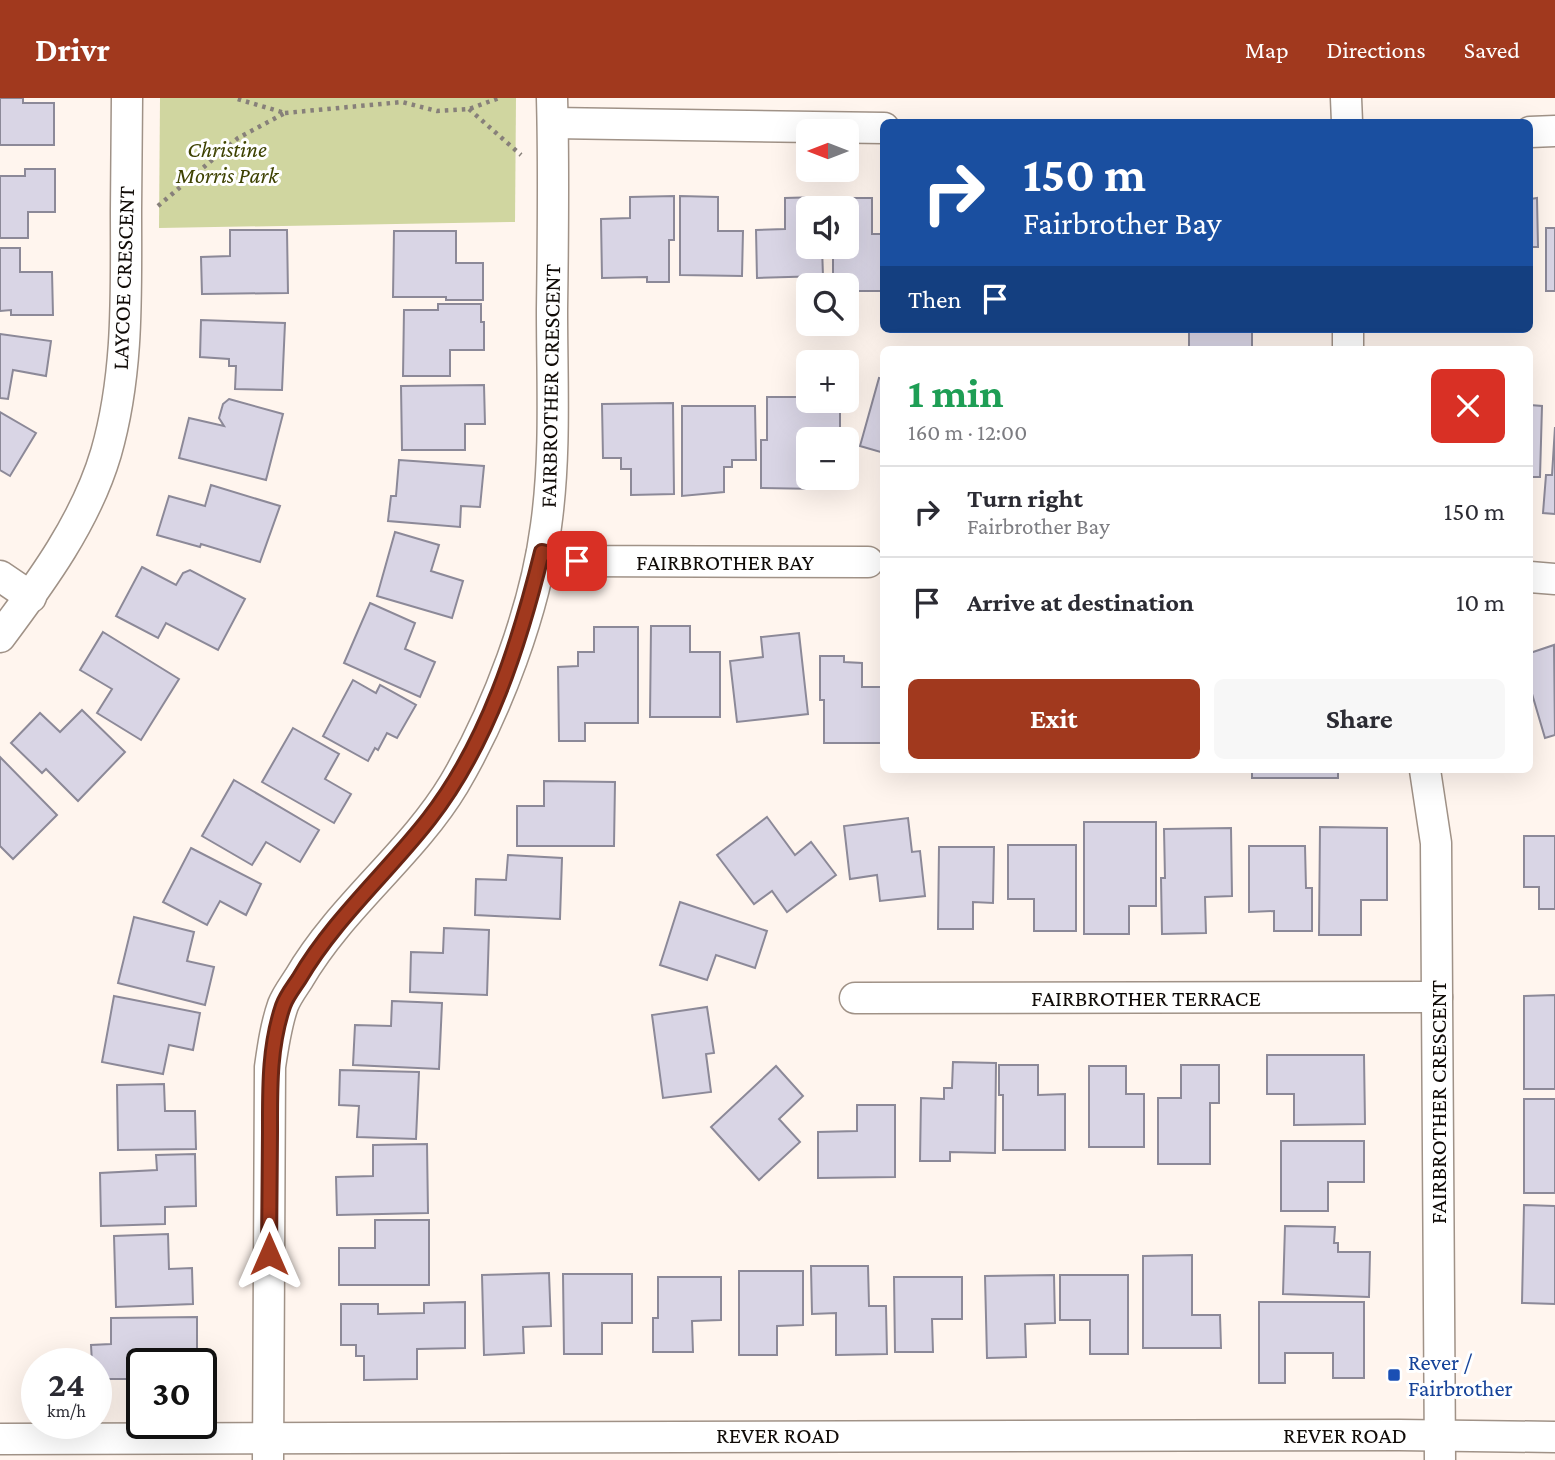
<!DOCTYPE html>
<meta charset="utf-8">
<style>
:root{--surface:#fff;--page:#f7f7f7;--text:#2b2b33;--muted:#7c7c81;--line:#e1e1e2;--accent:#a1391e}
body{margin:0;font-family:"Crimson Pro",serif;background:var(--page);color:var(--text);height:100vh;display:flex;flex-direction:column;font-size:26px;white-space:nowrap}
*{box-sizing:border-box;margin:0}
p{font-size:23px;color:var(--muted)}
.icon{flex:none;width:38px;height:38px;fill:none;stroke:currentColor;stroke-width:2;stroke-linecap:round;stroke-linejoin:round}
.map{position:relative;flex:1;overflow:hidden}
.details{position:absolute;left:880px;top:248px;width:653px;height:427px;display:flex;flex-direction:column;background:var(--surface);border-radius:10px;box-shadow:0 7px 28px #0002}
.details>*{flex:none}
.guide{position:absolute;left:880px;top:21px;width:653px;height:214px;border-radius:10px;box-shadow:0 7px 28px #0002;background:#1a4fa0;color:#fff;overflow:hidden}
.needle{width:46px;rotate:270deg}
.fabs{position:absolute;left:796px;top:21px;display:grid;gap:14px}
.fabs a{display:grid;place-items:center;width:63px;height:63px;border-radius:10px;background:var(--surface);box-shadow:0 7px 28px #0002;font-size:35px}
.speed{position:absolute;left:21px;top:1250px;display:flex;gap:14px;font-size:35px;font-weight:700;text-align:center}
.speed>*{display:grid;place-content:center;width:91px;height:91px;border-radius:50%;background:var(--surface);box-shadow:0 7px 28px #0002;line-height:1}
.speed small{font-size:18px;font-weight:400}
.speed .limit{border:4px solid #111;border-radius:10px;background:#fff;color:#111}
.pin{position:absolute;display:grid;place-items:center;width:60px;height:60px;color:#fff;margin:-30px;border-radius:14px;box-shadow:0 4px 10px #0006}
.me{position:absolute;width:77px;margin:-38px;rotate:0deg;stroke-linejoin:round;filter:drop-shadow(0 0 5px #0008)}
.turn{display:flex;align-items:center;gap:24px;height:147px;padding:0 28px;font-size:32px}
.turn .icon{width:91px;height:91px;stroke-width:2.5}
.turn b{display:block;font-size:49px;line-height:60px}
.then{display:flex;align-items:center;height:66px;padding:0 28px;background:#0003;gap:14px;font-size:26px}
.round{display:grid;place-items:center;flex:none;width:74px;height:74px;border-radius:10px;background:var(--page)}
.summary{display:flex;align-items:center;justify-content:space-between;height:119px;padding:0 28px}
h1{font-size:42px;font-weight:700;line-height:52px;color:#1e9e55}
.primary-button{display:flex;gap:14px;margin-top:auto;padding:14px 28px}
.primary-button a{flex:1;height:80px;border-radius:10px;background:var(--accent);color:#fff;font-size:28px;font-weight:700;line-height:80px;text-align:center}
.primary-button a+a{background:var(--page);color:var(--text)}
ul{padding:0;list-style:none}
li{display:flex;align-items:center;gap:21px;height:91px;padding:0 28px;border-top:2px solid var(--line)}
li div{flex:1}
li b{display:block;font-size:26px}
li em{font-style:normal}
header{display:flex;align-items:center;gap:42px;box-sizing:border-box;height:98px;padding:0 35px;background:var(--accent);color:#fff}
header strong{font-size:33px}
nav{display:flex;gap:38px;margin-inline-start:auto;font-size:24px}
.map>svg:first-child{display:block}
.green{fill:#d0d6a0}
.building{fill:#d9d5e5;stroke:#8c8998;stroke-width:2}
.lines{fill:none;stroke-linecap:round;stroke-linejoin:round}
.minor-casing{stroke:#a09287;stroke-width:33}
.path{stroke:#87807a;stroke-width:4.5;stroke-dasharray:3.5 5;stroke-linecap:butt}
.minor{stroke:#fff;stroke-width:30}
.route-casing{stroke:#692514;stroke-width:18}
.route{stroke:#a1391e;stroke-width:12}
.transit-dot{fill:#1a4fb4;stroke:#fff;stroke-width:2.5}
.labels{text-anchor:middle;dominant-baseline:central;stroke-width:6;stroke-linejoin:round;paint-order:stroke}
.park-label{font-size:23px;font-style:italic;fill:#3d4100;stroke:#fff}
.street-label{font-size:23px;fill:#100b07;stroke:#fff}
.transit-label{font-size:23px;fill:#164399;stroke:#fff;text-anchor:start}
</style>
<header>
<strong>Drivr</strong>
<nav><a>Map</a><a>Directions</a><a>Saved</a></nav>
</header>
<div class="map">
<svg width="1555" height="1362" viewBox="0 0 1555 1362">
<rect width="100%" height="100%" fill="#fff5ee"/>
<polygon class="green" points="160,0 516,0 515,124 159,130"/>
<g class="building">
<polygon points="0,0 23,0 23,5 54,5 54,47 0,47"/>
<polygon points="25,71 55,71 55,114 28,114 28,140 0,140 0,78 25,78"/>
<polygon points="674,98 674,142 669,142 669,184 647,184 647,179 602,180 601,121 630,120 630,99"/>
<polygon points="680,98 718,99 718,133 743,133 742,178 680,177"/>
<polygon points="821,99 821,110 808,110 808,149 822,149 823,178 757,180 756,132 785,131 785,100"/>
<polygon points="833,100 872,100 872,136 884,136 884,193 847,193 847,187 833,187 833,149 847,149 847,110 833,110"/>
<polygon points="1537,100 1538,149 1530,149 1530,101"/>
<rect x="1546" y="130" width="9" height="63"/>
<polygon points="230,132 287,132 288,195 202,196 201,159 230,158"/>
<polygon points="394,133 456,133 456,165 483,165 483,202 446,202 446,199 393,199"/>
<polygon points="0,150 20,150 20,174 52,174 53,217 11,217 11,212 0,213"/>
<polygon points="438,206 481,206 481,224 484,224 484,252 450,252 450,278 403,278 404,212 438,212"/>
<polygon points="201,222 285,225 282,292 235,291 236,268 229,268 229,261 200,259"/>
<rect x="1189" y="231" width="63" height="21"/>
<polygon points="0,236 51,243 46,278 13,272 8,301 0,300"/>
<polygon points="879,280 884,281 884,355 860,348"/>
<polygon points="484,287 485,326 465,326 465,352 402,352 401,288"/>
<polygon points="767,299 808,299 808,303 840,303 840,341 808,341 808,380 818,380 818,391 761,390 761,342 767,342"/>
<polygon points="229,301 283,316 266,382 179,360 189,320 224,328 219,320 223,306"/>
<polygon points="673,305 674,396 631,397 631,371 621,371 621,360 603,360 602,306"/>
<polygon points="1530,307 1542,308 1540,379 1530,379"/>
<polygon points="682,308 755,308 756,362 732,362 732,369 724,369 724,394 682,398"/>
<polygon points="0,314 36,335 10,378 0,372"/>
<polygon points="1555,329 1555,416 1543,415 1546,377 1552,377"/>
<polygon points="399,362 484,368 480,409 461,408 460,429 388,423 391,398 396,398"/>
<polygon points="211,387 280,408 260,464 201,446 200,449 157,437 169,398 205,408"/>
<polygon points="395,434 439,447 431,473 463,483 452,520 377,498"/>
<polygon points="142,469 176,487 183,475 190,472 245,501 218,552 166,525 158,540 116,518"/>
<polygon points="370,505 415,525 405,551 435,564 420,599 344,565"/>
<polygon points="651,528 690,528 690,554 720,554 720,619 650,619"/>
<polygon points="594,529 638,529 638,625 585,625 585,643 559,643 558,569 578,568 578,554 594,554"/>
<polygon points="103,534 179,581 141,642 97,615 112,591 80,572"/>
<polygon points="799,535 808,616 737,624 730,563 763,559 761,539"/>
<polygon points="1554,547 1555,637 1545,640 1530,589 1530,555"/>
<polygon points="820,558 844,558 844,564 862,565 862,589 884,589 884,645 824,645 824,602 820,602"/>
<polygon points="353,582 376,595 380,587 416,607 397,640 387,635 378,652 375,650 368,663 323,638"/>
<polygon points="82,612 125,654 78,703 46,671 42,675 11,645 40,615 60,634"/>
<polygon points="293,630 339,656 325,681 351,696 334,725 262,684"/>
<polygon points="0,659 57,717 13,761 0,748"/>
<rect x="1252" y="672" width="86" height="8"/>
<polygon points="234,682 319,732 300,764 266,744 252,767 202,738"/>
<polygon points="544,683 615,684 614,748 517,748 517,708 544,708"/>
<polygon points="767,719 795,757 811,744 836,777 787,814 772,793 754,806 717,757"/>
<polygon points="908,720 912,754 920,753 925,798 880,803 877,777 850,781 844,728"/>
<polygon points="1084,724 1156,724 1156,808 1129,808 1129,836 1084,836"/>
<polygon points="1320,729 1387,730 1387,802 1361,802 1361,837 1319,837"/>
<polygon points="1231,730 1232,798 1205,799 1206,835 1162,836 1161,780 1165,780 1164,731"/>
<polygon points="1524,738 1555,738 1555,811 1539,811 1539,789 1524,789"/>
<polygon points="1008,747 1076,747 1076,833 1034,833 1034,801 1008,801"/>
<polygon points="1249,748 1305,748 1306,790 1312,790 1312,833 1274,833 1274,813 1249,814"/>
<polygon points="939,749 994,749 993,805 973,804 973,831 938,831"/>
<polygon points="191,750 261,786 246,817 220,803 207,827 163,804"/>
<polygon points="508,757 562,760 560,821 475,817 476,781 506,782"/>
<polygon points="680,804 767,833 755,870 716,857 707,882 660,867"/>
<polygon points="134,819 194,834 187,863 214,869 205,907 118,885"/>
<polygon points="444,830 489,832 487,897 410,894 411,854 443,855"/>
<polygon points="1555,897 1555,991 1524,991 1524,898"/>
<polygon points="114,898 200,915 193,952 169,947 163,976 102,964"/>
<polygon points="392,903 442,905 439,971 353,967 355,927 391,928"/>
<polygon points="707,909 714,955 706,956 711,994 663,1000 652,917"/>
<polygon points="1267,957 1364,957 1365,1026 1294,1027 1294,996 1267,996"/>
<polygon points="953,964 996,965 995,1055 950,1054 950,1063 920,1063 921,1000 944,1001 944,990 952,990"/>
<polygon points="999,967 1038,967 1038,997 1065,996 1065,1052 1003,1052 1003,997 999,997"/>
<polygon points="1181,967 1219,967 1219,1005 1210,1005 1210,1066 1158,1066 1158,1000 1181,1000"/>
<polygon points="776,968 803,998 779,1021 800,1044 759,1082 711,1029"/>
<polygon points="1089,968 1126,968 1126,996 1144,996 1144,1049 1089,1049"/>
<polygon points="340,972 419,974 416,1041 357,1039 359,1008 339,1007"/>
<polygon points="164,986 165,1013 195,1013 196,1051 118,1052 117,987"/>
<rect x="1524" y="1001" width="31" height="94"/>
<polygon points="857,1007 895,1007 895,1079 818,1080 818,1034 857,1033"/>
<polygon points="1281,1043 1364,1043 1364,1084 1328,1084 1328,1113 1281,1113"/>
<polygon points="427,1046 428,1115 337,1117 336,1079 373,1078 373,1047"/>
<polygon points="195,1056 196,1108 165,1109 165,1126 101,1128 100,1075 157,1072 156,1057"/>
<polygon points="1524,1107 1555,1108 1555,1206 1522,1205"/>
<polygon points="375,1122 429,1122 429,1187 339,1187 339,1150 375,1150"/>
<polygon points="1285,1128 1335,1129 1334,1145 1338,1145 1338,1154 1370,1154 1369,1199 1283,1196"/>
<polygon points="168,1136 169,1171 192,1170 193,1206 116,1209 114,1138"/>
<polygon points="1192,1157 1192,1217 1220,1217 1221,1250 1143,1250 1143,1158"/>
<polygon points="811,1168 868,1168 869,1208 886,1208 887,1256 836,1257 836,1215 812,1216"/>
<polygon points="739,1173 803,1173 803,1227 777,1228 777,1257 739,1257"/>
<polygon points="549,1175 551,1228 523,1229 524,1255 484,1257 482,1177"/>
<polygon points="563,1176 632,1176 632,1225 602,1225 602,1256 564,1256"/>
<polygon points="1054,1177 1055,1225 1025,1226 1026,1259 987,1260 985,1178"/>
<polygon points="1060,1177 1128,1177 1128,1256 1090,1256 1090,1222 1060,1222"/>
<polygon points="658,1179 721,1179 721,1222 692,1223 693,1254 653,1254 653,1220 658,1220"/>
<polygon points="894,1179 962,1179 962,1221 932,1221 933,1254 895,1254"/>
<polygon points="465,1204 465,1250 417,1251 417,1281 364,1282 364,1258 356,1258 356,1247 341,1247 341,1206 378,1206 378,1216 424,1215 424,1205"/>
<polygon points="1259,1204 1364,1204 1364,1280 1333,1280 1333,1255 1285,1255 1285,1285 1259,1285"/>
<polygon points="197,1219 197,1257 163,1257 163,1265 142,1265 142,1281 96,1281 96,1265 92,1265 91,1247 111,1246 111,1220"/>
</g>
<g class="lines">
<g class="minor-casing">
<g id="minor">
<polyline points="1346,0 1347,24"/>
<polyline points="553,25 884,30"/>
<polyline points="1530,34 1555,33"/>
<polyline points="1348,231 1348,252"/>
<polyline points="542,455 577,463 868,464"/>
<polyline points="0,478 31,499"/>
<polyline points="1530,479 1555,481"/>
<path d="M0,539C42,483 86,423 106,355C129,275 126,194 126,112C126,75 127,37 127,0"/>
<polyline points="1425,672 1436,745 1440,1362"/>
<polyline points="855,900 1437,899"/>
<polyline points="0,1341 1399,1337 1555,1339"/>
<path d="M268,1362L270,969C273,948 276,927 283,907C287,897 294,888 299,880C341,808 412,756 454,686C497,613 535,512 546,428C556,357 552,283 552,212C553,141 554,70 552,0"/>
</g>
</g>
<g class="path">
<polyline points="469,11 521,57"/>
<polyline points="285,15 402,4 437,13 469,11 499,0"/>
<polyline points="158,108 238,40 285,15 234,0"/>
</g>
<use href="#minor" class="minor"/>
</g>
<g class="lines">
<g class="route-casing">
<path id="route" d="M269,1156C269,1116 270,1075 270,1034C270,992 269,949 283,908C286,899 293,890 299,881C334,821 387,775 429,721C488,645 519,547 542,454L577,463"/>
</g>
<use href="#route" class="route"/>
</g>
<rect class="transit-dot" x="1387" y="1270" width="14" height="14" rx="3.5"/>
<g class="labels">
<g class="park-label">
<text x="227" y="51">Christine<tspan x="227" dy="26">Morris Park</tspan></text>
</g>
<g class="street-label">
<text transform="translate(123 180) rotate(-88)">LAYCOE CRESCENT</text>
<text transform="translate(550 288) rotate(-89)">FAIRBROTHER CRESCENT</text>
<text x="725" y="464">FAIRBROTHER BAY</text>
<text x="1146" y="900">FAIRBROTHER TERRACE</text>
<text transform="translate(1438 1004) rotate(-90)">FAIRBROTHER CRESCENT</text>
<text x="778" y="1337">REVER ROAD</text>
<text x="1345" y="1337">REVER ROAD</text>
</g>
<g class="transit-label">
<text x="1408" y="1264">Rever /<tspan x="1408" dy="26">Fairbrother</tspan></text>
</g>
</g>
</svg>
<div class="fabs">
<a><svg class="needle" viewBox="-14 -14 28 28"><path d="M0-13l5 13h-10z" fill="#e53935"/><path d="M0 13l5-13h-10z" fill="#7c7c81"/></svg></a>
<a><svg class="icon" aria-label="sound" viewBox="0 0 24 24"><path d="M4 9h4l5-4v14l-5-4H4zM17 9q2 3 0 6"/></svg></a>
<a><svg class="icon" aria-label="search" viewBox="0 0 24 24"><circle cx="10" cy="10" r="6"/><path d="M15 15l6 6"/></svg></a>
<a>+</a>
<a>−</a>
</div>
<div class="speed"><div>24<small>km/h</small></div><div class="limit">30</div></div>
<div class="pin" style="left:577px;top:463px;background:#d93025"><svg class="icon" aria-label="arrive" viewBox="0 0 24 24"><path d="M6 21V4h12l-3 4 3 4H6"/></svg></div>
<svg class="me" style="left:269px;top:1156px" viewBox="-20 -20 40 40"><path d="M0-17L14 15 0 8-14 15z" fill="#a1391e" stroke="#fff" stroke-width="4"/></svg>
<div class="guide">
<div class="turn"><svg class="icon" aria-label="right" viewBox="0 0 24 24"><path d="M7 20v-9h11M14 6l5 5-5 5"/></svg><div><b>150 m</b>Fairbrother Bay</div></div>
<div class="then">Then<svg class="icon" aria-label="arrive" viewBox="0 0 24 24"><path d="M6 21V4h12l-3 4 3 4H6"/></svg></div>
</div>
<section class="details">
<div class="summary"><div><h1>1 min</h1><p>160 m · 12:00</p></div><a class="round" style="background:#d93025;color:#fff"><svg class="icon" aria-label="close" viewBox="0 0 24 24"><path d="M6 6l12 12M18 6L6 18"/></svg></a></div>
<ul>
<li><svg class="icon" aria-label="right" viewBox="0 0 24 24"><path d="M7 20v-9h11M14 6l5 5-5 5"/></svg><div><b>Turn right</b><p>Fairbrother Bay</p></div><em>150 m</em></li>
<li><svg class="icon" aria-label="arrive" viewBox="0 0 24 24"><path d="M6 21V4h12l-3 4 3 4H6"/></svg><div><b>Arrive at destination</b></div><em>10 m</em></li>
</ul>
<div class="primary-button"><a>Exit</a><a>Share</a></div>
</section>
</div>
